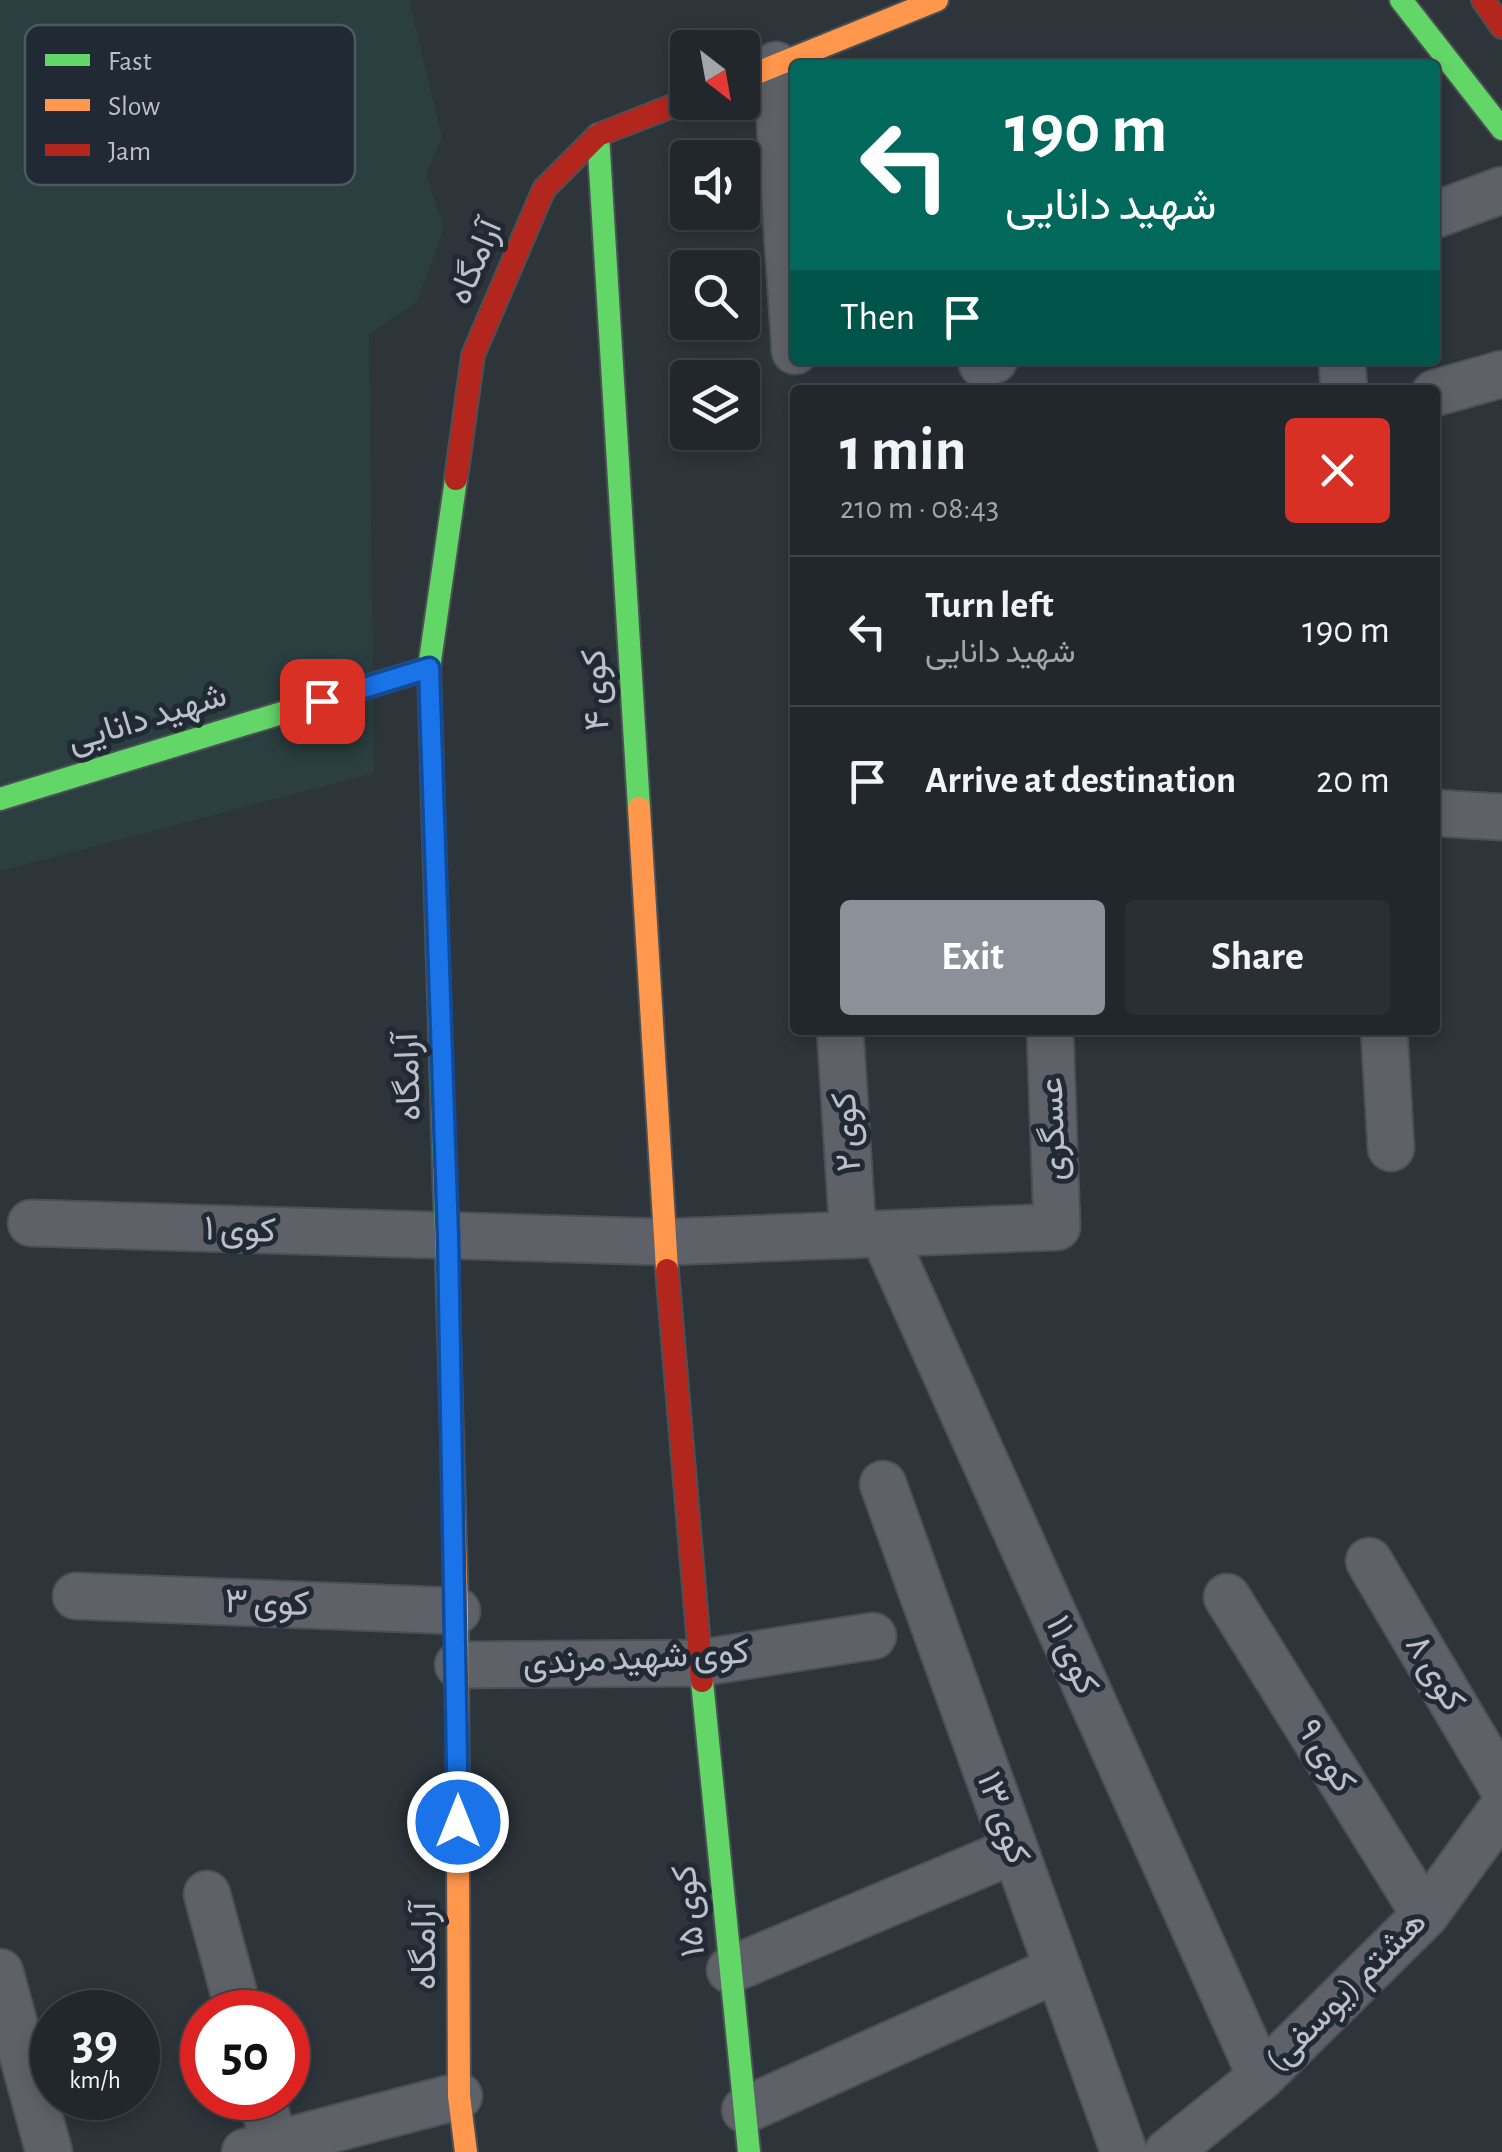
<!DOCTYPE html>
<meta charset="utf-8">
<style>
:root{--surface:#22272c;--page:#2a2f34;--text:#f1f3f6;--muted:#a2a5a9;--line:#3f4448;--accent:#8c9099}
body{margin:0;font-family:"Alegreya Sans",Vazirmatn,sans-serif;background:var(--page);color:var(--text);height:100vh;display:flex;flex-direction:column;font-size:38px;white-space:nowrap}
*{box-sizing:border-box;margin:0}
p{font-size:32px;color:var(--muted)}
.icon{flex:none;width:55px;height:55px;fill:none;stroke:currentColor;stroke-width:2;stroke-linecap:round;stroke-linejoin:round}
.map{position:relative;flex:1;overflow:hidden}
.sheet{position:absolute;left:790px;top:385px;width:650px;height:650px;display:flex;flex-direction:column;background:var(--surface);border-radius:10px;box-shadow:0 5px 15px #0003,0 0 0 2px var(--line)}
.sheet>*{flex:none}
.hud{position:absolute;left:790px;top:60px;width:650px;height:305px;border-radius:10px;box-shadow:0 5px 15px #0003,0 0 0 2px var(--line);background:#00695c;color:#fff;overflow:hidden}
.needle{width:65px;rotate:149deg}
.tools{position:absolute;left:670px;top:30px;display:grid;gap:20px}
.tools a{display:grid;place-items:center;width:90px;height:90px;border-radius:10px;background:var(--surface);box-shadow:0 5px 15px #0003,0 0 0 2px var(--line);font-size:50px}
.speed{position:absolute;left:30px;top:1990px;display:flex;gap:20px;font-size:50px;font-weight:700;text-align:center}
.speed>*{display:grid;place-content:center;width:130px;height:130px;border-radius:50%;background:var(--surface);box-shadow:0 5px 15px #0003,0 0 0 2px var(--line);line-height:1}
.speed small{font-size:25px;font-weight:400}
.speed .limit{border:15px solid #d22;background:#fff;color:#111}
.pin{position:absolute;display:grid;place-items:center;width:85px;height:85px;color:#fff;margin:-42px;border-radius:20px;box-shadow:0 5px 15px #0006}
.me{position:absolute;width:110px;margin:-55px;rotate:0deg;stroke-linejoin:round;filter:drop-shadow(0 0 8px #0008)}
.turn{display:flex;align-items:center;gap:35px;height:210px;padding:0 50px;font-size:45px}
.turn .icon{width:130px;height:130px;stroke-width:2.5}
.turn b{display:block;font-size:70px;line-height:85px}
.then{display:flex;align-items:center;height:95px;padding:0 50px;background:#0003;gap:20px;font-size:38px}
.round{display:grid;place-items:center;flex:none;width:105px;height:105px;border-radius:10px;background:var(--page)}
.headline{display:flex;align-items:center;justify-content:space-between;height:170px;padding:0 50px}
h1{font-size:60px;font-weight:700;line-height:75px}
.action{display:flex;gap:20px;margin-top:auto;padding:20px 50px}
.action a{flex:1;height:115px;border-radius:10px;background:var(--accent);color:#fff;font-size:40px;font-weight:700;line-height:115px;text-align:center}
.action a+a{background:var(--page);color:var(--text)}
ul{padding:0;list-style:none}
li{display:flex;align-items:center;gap:30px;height:150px;padding:0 50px;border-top:2px solid var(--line)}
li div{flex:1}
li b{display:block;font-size:38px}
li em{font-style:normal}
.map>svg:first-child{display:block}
.green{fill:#2b3f40}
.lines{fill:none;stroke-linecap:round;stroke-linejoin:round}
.street-casing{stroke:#4b5054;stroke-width:49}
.fast-casing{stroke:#4b5054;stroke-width:26}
.slow-casing{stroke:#4b5054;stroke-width:26}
.jam-casing{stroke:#4b5054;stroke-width:26}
.street{stroke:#5e6268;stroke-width:45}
.fast{stroke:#63d668;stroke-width:22}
.slow{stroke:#ff974d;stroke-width:22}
.jam{stroke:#b3261e;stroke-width:22}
.route-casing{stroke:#114b97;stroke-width:25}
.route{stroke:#1a73e8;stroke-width:18}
.labels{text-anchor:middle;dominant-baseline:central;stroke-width:10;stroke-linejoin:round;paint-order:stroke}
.street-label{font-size:35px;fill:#b9c0c9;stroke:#212a34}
.key{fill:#212a34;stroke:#4f5761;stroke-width:2.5}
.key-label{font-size:28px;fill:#b9c0c9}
</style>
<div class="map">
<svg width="1502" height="2152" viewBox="0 0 1502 2152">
<rect width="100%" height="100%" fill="#2d343a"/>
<polygon class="green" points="0,0 409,0 442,137 426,175 444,227 417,302 369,334 374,773 0,871"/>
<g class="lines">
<g class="street-casing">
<g id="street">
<polyline points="776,65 795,351"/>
<polyline points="1435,215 1502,190"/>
<polyline points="1342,360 1344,390"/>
<polyline points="982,364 994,360"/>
<polyline points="1435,393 1502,374"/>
<polyline points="1435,813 1502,817"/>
<polyline points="840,1030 853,1235"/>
<polyline points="1384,1030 1391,1148"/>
<polyline points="31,1223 665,1242 1057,1227 1050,1030"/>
<polyline points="883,1234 1261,2077"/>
<polyline points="883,1484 1124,2152"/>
<polyline points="1369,1561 1502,1786"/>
<polyline points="76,1596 457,1611"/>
<polyline points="1227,1597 1425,1915"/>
<polyline points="458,1665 700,1663 873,1636"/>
<polyline points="207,1894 239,2012"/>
<polyline points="730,1970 1015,1850"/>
<polyline points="0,1972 49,2152"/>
<polyline points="262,2098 274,2144"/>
<polyline points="745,2110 1058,1969"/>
<polyline points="245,2152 459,2096"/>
<polyline points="1168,2152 1261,2077 1425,1915 1502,1809"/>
</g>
</g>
<g class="fast-casing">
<g id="fast">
<polyline points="1401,0 1502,129"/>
<polyline points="598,135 639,808"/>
<polyline points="0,799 429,668"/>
<polyline points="448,1298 429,668 456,479"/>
<polyline points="702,1681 749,2152"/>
</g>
</g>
<g class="slow-casing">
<g id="slow">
<polyline points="742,79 937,0"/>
<polyline points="639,808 667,1270"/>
<polyline points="448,1298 457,1611 459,2096 466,2152"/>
</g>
</g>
<g class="jam-casing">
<g id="jam">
<polyline points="1483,0 1502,27"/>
<polyline points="456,479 473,355 544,189 598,135 688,100"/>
<polyline points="667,1270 702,1681"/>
</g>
</g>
<use href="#street" class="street"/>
<use href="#fast" class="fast"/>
<use href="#slow" class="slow"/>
<use href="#jam" class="jam"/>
</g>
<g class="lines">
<g class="route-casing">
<polyline id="route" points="322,701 429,668 448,1236 458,1822"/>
</g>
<use href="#route" class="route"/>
</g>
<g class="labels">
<g class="street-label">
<text transform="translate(475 262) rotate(-67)">آرامگاه</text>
<text transform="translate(596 690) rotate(-93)">کوی ۴</text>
<text transform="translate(147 718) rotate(-17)">شهید دانایی</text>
<text transform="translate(408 1077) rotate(-92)">آرامگاه</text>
<text transform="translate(1053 1129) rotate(-92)">عسگری</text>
<text transform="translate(847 1132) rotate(-94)">کوی ۲</text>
<text transform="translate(240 1230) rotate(2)">کوی ۱</text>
<text transform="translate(267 1603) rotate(2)">کوی ۳</text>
<text transform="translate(1072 1655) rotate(66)">کوی ۱۱</text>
<text transform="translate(636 1658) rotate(-3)">کوی شهید مرندی</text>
<text transform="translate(1435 1673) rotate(59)">کوی ۸</text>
<text transform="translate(1326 1756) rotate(58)">کوی ۹</text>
<text transform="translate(1003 1818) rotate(70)">کوی ۱۳</text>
<text transform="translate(689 1911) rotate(-96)">کوی ۱۵</text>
<text transform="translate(424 1946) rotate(-90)">آرامگاه</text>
<text transform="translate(1346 1991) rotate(-45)">هشتم (یوسفی)</text>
</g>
</g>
<rect x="25" y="25" width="330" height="160" rx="15" class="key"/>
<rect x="45" y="54" width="45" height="12" fill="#63d668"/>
<rect x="45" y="99" width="45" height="12" fill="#ff974d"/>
<rect x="45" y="144" width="45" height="12" fill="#b3261e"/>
<g class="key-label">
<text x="108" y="70">Fast</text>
<text x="108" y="115">Slow</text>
<text x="108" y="160">Jam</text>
</g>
</svg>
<div class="tools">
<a><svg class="needle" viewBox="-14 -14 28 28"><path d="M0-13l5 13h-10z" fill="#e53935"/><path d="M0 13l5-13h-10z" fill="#a2a5a9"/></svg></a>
<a><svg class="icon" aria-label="sound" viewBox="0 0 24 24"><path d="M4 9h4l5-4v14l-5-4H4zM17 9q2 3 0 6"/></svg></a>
<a><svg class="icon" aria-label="search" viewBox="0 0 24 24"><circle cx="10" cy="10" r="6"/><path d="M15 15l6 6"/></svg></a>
<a><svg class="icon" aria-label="layers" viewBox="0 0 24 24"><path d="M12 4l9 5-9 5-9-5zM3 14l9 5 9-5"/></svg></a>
</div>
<div class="speed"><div>39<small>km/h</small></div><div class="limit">50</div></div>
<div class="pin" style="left:322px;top:701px;background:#d93025"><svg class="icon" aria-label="arrive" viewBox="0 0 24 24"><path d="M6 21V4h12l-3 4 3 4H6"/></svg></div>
<svg class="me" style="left:458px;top:1822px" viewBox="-20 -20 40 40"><circle r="17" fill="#1a73e8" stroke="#fff" stroke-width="3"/><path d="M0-11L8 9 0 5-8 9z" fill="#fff"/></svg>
<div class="hud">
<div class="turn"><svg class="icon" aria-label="left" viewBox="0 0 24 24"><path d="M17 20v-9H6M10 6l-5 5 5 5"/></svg><div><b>190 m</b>شهید دانایی</div></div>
<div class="then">Then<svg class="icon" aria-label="arrive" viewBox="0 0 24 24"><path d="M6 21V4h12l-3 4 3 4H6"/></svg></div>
</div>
<section class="sheet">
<div class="headline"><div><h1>1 min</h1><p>210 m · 08:43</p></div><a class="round" style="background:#d93025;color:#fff"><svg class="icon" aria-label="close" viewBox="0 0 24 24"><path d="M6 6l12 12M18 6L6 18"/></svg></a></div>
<ul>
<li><svg class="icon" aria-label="left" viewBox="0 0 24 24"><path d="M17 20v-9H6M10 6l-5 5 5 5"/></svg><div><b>Turn left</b><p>شهید دانایی</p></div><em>190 m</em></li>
<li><svg class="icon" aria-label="arrive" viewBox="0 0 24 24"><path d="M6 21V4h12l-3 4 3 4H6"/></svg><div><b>Arrive at destination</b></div><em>20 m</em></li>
</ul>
<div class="action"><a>Exit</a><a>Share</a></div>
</section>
</div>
